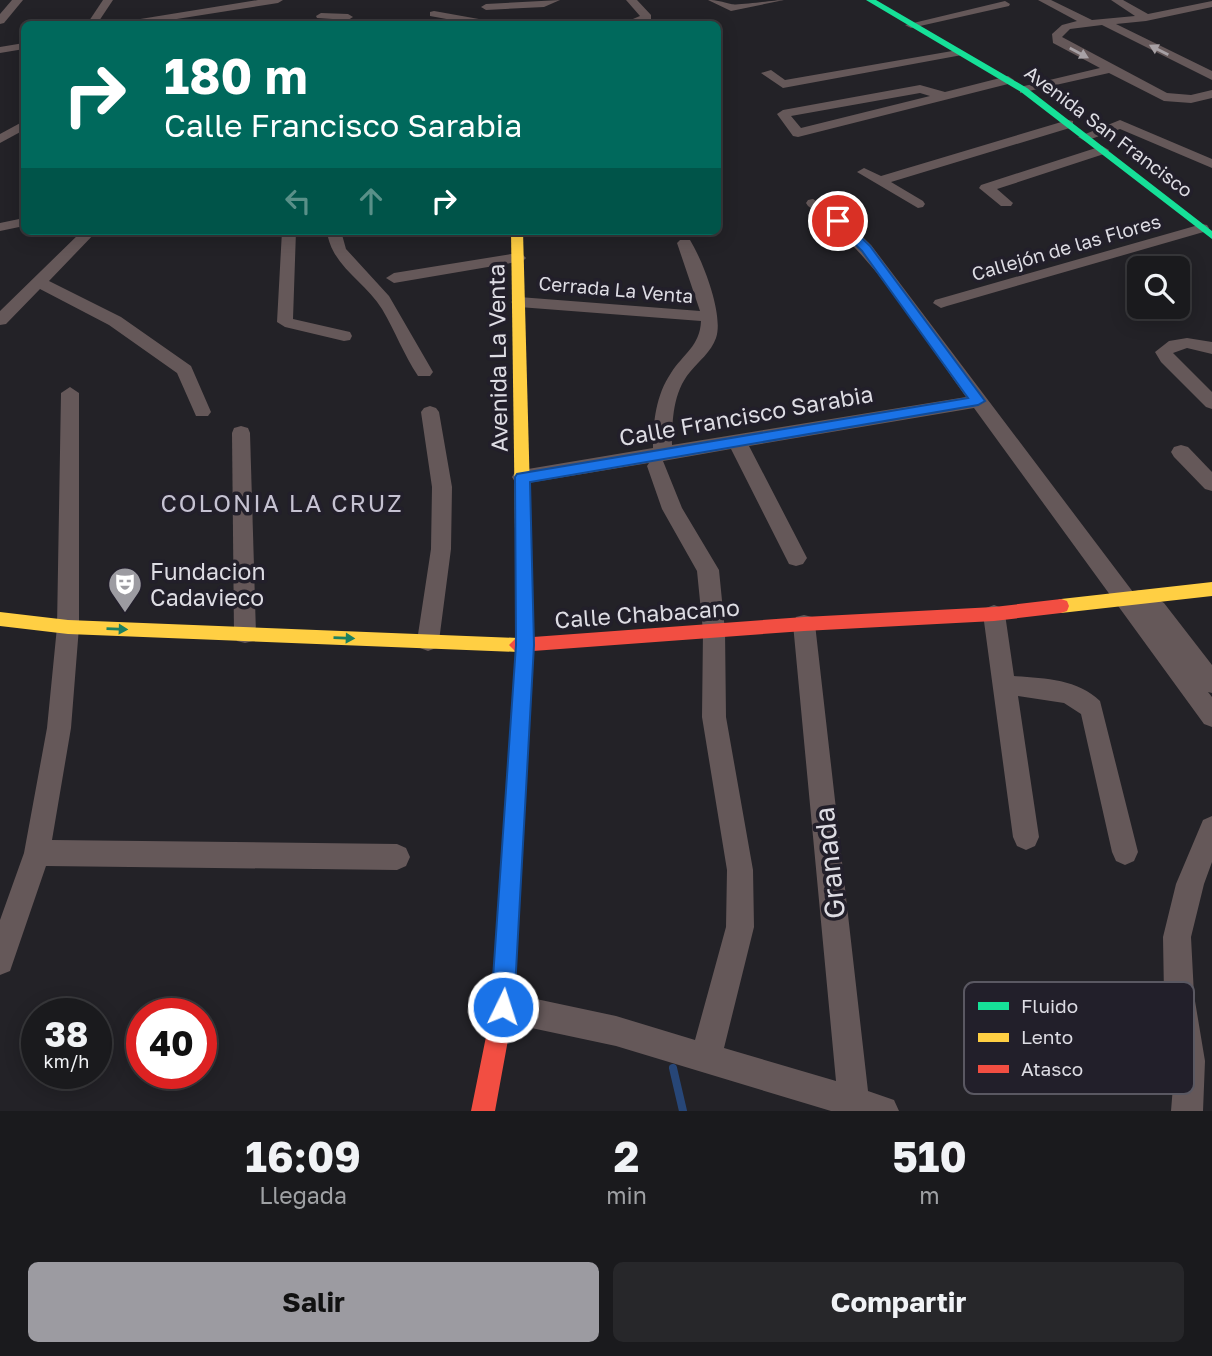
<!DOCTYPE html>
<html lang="es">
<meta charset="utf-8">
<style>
:root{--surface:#1a1a1d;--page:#27272a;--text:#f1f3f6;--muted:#9fa1a4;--line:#38383b;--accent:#9c9ba1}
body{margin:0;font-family:"Golos Text",sans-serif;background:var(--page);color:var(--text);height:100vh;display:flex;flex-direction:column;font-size:26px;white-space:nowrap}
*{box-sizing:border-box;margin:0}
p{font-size:23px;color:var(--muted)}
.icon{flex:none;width:38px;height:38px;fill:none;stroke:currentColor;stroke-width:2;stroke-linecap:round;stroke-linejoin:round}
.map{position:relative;height:1111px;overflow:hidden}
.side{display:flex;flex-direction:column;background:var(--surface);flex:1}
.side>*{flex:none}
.guide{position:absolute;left:21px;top:21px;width:700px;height:214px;border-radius:10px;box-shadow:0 4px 18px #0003,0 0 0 2px var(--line);background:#00695c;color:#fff;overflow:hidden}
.tools{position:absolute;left:1127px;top:256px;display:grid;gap:14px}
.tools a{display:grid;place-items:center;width:63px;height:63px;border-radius:10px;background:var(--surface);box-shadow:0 4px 18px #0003,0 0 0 2px var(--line);font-size:35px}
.speed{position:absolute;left:21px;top:998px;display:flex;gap:14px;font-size:35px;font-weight:700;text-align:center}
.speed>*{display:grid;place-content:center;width:91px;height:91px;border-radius:50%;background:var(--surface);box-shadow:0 4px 18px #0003,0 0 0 2px var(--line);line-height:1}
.speed small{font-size:18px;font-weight:400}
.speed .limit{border:10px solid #d22;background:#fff;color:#111}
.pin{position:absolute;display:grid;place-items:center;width:60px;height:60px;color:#fff;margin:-30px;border:4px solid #fff;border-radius:50%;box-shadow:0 2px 7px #0007}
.me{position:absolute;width:77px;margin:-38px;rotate:4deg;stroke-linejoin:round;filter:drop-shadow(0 0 5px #0008)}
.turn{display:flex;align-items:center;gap:24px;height:147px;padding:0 28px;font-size:32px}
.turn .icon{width:91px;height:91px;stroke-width:2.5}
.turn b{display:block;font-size:49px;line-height:60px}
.lanes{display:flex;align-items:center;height:66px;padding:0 28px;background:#0003;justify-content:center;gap:35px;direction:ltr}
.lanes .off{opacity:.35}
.eta{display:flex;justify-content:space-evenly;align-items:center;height:119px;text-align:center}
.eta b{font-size:42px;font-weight:700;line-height:49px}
.action{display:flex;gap:14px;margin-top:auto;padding:14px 28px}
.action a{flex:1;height:80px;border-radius:10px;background:var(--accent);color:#111;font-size:28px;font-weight:700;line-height:80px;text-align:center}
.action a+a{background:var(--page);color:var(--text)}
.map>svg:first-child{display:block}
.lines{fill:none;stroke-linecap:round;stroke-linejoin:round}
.stream{stroke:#274677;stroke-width:8}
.street{fill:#655859;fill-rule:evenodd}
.fast{fill:#16e098;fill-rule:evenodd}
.slow{fill:#ffcf43;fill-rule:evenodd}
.jam{fill:#f24e42;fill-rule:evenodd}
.oneway{fill:#a7a1a5}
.oneway2{fill:#1c8061}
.route{fill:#1a73e8;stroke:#114b97;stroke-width:2}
.labels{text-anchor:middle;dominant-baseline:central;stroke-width:7;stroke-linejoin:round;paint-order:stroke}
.far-street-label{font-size:19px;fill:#dddce3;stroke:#221f2a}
.street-label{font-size:23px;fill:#dddce3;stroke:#221f2a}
.poi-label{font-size:23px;fill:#dddce3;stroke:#221f2a;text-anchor:start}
.neighbourhood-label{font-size:24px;letter-spacing:2px;fill:#c5c2d1;stroke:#221f2a}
.near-street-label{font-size:28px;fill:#dddce3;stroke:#221f2a}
.key{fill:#221f2a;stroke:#5a5862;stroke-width:2}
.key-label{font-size:19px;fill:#dddce3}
</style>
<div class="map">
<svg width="1212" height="1111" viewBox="0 0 1212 1111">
<rect width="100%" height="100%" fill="#232227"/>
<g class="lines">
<polyline class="stream" points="673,1068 683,1111"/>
<g class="street">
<polygon points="12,0 23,0 4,23 0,24 0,14"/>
<polygon points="103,0 113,0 97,24 87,24"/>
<polygon points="258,0 283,0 278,3 145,24 123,24 128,21"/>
<polygon points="560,0 544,7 486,10 481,7 486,4"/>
<polygon points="626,0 637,0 651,15 651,19 635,24 621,24 640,16"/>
<path d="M708,0C717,0 722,2 731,4C739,6 772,0 784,0L731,11Z"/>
<polygon points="1038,0 1051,0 1092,20 1135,16 1111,0 1123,0 1148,14 1212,1 1212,7 1146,21 1116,24 1212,71 1212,80 1102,25 1070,29 1062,37 1167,93 1191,95 1212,90 1212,98 1191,103 1164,101 1109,73 1020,93 1020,87 1100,68 1053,43 1052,34 1062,25 1077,21"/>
<polygon points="1005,1 1010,4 1009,6 911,28 905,25"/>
<polygon points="434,11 490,21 495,24 474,24 430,16 430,12"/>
<polygon points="321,13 348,14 353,17 348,20 317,18 316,16"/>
<polygon points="24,43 24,49 0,53 0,47"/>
<polygon points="958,50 962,51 962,55 783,88 761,73 771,70 785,80"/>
<path d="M1008,76L1014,80L1012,83L798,137L793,136L777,114L783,110L920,85L945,92ZM920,93L930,96L801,128L791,116Z"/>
<polygon points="1068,120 1073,121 1073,127 891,182 923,201 925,204 923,207 918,208 857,172 864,168 881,176"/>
<polygon points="1120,120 1212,159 1212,168 1120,129 1085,141 1078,137"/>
<polygon points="24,121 24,130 0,143 0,134"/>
<polygon points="1102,146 1109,150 1107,153 997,189 1013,203 1011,206 1001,206 979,188 981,185"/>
<path d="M813,199L843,218L871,245L1133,592L1139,590L1147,593L1164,603L1212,665V693L1208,692L1212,697V727L1204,724L974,408L749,446L807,558L803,564L796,566L789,564L731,449L663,461L682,508L719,570L725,631L726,717L753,870L754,927L724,1048L836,1081L793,624L796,617L804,615L812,617L815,624L868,1091L894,1100L899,1111H831L616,1046L503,1022L493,1017L488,1007L493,997L503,992L616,1016L695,1040L726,927L727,870L702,717L703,631L697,571L662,509L647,466L649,463L522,484L515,482L512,477L515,472L522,470L653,448C653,422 656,395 671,373C683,354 700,346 701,321L519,307L511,302L519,297L700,311L677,243L680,240H690C703,261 724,315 716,338C711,352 699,361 690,372C673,392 672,421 672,445L966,397C918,330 875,255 808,206L806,203L808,200Z"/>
<polygon points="24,218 24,226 0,231 0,223"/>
<polygon points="1202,224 1207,225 1209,228 1207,231 947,306 941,308 933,303 935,300"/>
<polygon points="82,231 97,231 49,281 121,317 191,366 211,412 208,416 196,416 177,373 109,325 40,289 6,324 0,325 0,311"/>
<polygon points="282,231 296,231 293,319 350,332 352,336 350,340 344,341 285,327 277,322"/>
<path d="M327,231H341L346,249L389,296L433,372L430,376H418C404,355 395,331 382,309C365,281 331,266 327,231Z"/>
<polygon points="518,253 523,255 526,258 523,261 394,283 386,278 394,273"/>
<polygon points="1187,338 1212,342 1212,354 1187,348 1173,353 1212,392 1212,409 1206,407 1161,362 1155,352 1169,341"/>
<polygon points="70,387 79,393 79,627 71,728 52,840 397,844 406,848 410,857 406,866 397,870 46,866 10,971 0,975 0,920 24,853 47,728 57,627 61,393"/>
<polygon points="430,406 436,408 439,412 452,487 451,549 439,641 436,648 428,651 420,648 417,641 431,549 432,487 421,412 424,408"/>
<polygon points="241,426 248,428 250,433 256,634 253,641 245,643 237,641 234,634 232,433 234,428"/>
<polygon points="1181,445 1188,447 1212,472 1212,491 1205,489 1174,457 1171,452 1174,447"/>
<path d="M994,605L1002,608L1005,614L1014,676C1044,678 1078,679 1100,701L1138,852L1134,861L1125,865L1116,861L1112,852L1081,714L1064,703L1018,696L1039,837L1035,846L1026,850L1017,846L1013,837L983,614L986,608Z"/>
<polygon points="1212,816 1212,862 1204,884 1191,937 1194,995 1205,1061 1203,1111 1171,1111 1175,1061 1164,995 1163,937 1176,884 1203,820"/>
</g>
<polygon class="fast" points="866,0 876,0 1027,88 1212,231 1212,239 1021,92"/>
<g class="slow">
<polygon points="511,231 523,231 531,530 523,536 515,530"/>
<polygon points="1212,582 1212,596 1061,613 1055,611 1053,606 1055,601 1061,599"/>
<polygon points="0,612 68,620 518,638 524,640 527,645 524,650 518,652 68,634 0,626"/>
</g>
<polygon class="jam" points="523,524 531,530 533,637 804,617 994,607 1061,599 1067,601 1069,606 1067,611 1061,613 994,621 804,631 533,651 514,1007 495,1111 471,1111 492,1007 516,652 509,645 516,638 515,530"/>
</g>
<defs><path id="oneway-solid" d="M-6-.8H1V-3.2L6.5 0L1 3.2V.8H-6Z" transform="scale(1.75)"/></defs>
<g class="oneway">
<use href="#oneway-solid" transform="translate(1159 50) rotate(-153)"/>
<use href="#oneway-solid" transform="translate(1079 53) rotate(28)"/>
</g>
<g class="oneway2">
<use href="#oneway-solid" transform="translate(117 629) rotate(2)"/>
<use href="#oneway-solid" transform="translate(344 638) rotate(2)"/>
</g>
<polygon class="route" points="834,219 842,219 870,246 985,401 978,405 530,482 534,645 514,1007 511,1015 503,1018 495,1015 491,1007 516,645 515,477 517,474 968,398 862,251 834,224"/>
<defs>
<g id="theatre-pin" transform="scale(1.75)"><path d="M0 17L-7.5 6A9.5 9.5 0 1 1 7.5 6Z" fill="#9c9ba1" stroke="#221f2a"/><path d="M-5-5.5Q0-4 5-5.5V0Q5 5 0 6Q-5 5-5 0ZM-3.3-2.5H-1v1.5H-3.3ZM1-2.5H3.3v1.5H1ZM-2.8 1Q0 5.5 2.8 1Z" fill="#fff"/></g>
</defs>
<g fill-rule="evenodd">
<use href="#theatre-pin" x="125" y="584"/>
</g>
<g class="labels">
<g class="far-street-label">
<text transform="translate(1109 131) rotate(37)">Avenida San Francisco</text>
<text transform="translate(1066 247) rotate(-16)">Callejón de las Flores</text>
<text transform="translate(616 289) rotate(5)">Cerrada La Venta</text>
</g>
<g class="street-label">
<text transform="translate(497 358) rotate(-91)">Avenida La Venta</text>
<text transform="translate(746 415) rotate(-10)">Calle Francisco Sarabia</text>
<text transform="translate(647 613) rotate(-4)">Calle Chabacano</text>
</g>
<g class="poi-label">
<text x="150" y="571">Fundacion<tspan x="150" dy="26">Cadavieco</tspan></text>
</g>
<g class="neighbourhood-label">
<text x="282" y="502">COLONIA LA CRUZ</text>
</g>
<g class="near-street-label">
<text transform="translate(829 863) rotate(-96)">Granada</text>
</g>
</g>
<rect x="964" y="982" width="230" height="112" rx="10" class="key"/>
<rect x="978" y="1002" width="31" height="8" fill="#16e098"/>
<rect x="978" y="1033" width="31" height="9" fill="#ffcf43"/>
<rect x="978" y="1065" width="31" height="8" fill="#f24e42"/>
<g class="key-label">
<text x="1021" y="1013">Fluido</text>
<text x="1021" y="1044">Lento</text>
<text x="1021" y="1076">Atasco</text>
</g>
</svg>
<div class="tools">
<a><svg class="icon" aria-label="search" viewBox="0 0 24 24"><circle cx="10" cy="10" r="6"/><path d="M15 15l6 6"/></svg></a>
</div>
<div class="speed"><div>38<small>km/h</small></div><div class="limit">40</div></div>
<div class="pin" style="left:838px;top:221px;background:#d93025"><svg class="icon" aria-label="arrive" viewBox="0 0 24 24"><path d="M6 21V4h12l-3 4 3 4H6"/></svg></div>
<svg class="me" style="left:503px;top:1007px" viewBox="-20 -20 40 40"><circle r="17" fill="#1a73e8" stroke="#fff" stroke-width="3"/><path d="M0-11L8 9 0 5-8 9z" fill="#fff"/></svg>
<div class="guide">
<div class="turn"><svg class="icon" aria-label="right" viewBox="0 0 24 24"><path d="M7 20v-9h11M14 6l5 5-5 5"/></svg><div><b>180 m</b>Calle Francisco Sarabia</div></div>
<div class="lanes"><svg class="icon off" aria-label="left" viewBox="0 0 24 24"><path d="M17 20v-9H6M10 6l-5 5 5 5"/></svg><svg class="icon off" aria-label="ahead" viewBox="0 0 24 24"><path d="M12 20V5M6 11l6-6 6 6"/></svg><svg class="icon" aria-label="right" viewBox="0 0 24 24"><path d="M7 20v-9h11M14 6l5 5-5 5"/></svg></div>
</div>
</div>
<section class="side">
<div class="eta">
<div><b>16:09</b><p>Llegada</p></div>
<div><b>2</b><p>min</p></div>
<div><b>510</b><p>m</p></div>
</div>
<div class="action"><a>Salir</a><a>Compartir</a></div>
</section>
